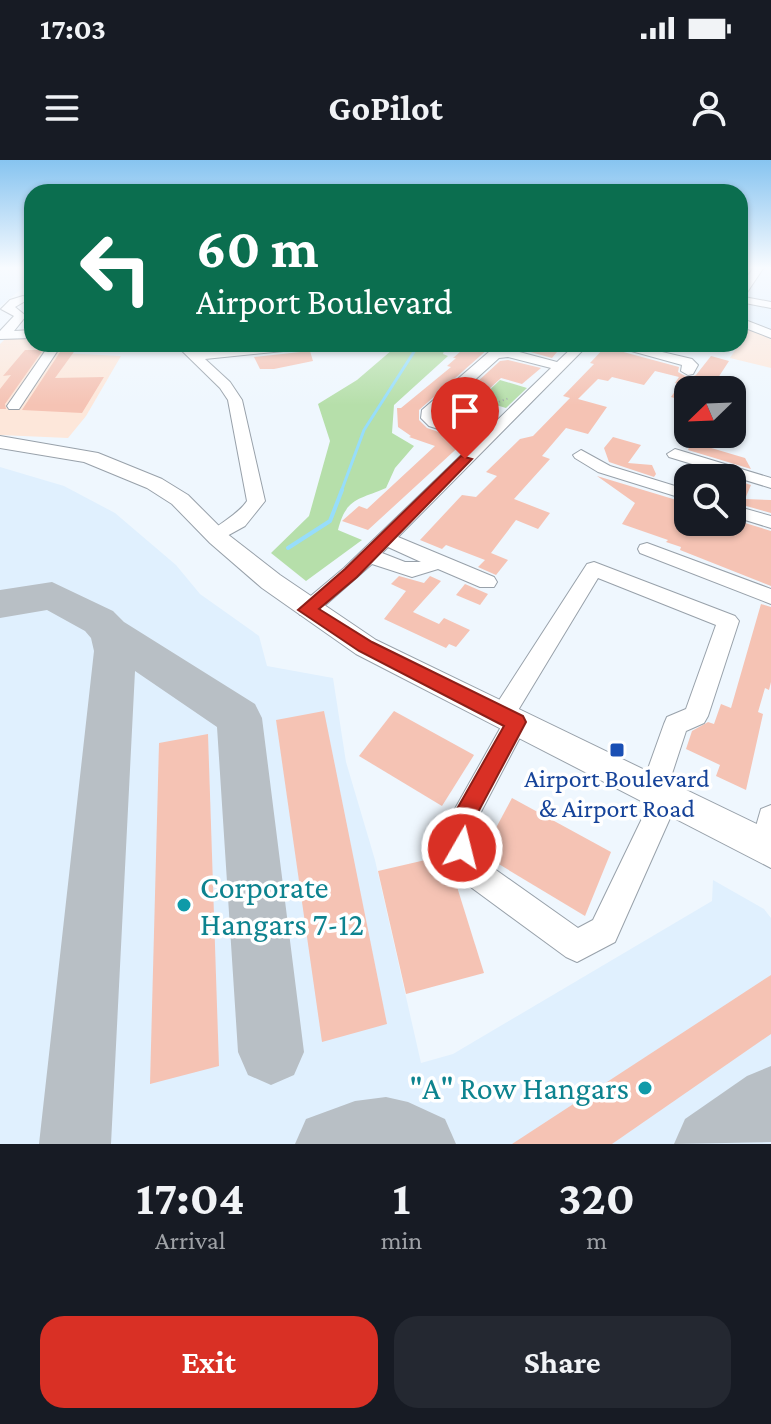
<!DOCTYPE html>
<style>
:root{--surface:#171b24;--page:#242831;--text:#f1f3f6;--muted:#9ea1a6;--accent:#d93025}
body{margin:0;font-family:"Crimson Pro",serif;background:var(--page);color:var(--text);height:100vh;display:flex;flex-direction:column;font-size:30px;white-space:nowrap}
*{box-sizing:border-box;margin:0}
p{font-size:26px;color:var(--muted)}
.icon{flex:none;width:44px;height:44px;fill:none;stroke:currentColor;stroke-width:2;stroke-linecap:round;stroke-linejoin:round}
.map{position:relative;height:984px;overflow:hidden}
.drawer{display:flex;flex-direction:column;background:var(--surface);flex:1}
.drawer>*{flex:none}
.banner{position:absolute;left:24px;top:24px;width:724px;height:168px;border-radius:24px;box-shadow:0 2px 6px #0004;background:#0b6e4f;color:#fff;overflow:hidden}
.needle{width:52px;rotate:247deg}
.controls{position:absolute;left:674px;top:216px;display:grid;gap:16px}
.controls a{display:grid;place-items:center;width:72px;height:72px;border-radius:16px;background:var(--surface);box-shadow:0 2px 6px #0004;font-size:40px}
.pin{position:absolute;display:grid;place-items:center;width:68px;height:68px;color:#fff;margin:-82px -34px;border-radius:50% 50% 50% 0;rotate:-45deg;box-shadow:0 0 8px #0007}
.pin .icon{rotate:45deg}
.me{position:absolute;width:88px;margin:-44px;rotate:8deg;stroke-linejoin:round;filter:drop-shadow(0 0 6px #0008)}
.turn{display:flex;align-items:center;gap:28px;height:168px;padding:0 40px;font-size:36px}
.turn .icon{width:104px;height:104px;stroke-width:2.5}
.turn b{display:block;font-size:56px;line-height:68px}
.eta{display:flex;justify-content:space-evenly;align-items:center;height:136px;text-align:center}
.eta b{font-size:48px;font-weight:700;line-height:56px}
.action{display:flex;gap:16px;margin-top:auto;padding:16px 40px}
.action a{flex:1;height:92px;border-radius:24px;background:var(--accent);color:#fff;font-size:32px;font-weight:700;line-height:92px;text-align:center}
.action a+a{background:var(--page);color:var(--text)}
.status{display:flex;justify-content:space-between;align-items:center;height:56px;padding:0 40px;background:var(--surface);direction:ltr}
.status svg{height:22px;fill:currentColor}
header{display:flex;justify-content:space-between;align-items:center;height:104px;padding:0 40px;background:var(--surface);font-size:36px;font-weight:700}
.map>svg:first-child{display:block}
.built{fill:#e0f0fe}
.industrial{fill:#fde7da}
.green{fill:#b6dfaa}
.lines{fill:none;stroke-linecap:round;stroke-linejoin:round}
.stream-far1{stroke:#97ddfb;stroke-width:3}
.stream{stroke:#97ddfb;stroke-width:4}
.taxiway{fill:#b8bfc5;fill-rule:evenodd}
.building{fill:#f5c3b4}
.minor-casing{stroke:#98a1aa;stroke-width:2}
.major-casing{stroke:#98a1aa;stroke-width:2}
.path{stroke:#a4aaaf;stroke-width:2;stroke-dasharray:1 3;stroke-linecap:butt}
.minor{fill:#fff;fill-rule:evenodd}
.major{fill:#fff;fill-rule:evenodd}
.route{fill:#d93025;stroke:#8d1f18;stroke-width:2}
.transit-dot{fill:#1a4fb4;stroke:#fff;stroke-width:3}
.culture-dot{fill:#0f9aa8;stroke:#fff;stroke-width:3}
.labels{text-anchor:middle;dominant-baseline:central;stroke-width:7;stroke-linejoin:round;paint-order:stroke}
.transit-label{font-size:26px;fill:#164399;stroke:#fff}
.near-culture-label{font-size:32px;fill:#0d838f;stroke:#fff;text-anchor:start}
</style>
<div class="status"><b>17:03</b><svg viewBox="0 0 49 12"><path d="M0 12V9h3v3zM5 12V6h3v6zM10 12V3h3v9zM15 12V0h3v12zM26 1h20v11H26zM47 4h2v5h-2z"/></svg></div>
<header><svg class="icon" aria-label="menu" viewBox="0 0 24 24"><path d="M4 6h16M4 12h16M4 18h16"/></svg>GoPilot<svg class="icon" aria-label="person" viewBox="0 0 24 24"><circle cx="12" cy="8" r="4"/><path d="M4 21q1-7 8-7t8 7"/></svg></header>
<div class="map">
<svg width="771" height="984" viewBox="0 0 771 984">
<rect width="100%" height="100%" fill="#eff7fe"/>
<g class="built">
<polygon points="0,107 32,107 32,121 0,146"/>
<polygon points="740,107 771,107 771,171 740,158"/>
<polygon points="0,307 64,326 115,353 176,405 200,434 259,476 267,506 333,518 346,602 375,700 421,903 453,894 712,741 713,720 764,749 771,758 771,984 0,984"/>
</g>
<g class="industrial">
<polygon points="749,169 771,178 771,208 730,198"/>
<polygon points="6,178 32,178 32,184 68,184 62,193 121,196 86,256 68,278 0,275 0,184"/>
</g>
<g class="green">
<path d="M399,184H446L443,194L448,196L394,245L392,273L414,286L395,308L386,328C358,340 346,338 338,370L362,380L306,421L271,393L309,356L330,281L318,244L357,220Z"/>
<polygon points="500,220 527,228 506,248 479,240"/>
</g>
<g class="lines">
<polyline class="stream-far1" points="341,332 364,270 419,184"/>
<polyline class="stream" points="288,388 330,361 342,330"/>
<g class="taxiway">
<polygon points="52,422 113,451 124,462 255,544 262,558 304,892 294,915 271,925 248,915 238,892 217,567 135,511 111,984 39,984 94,491 91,478 85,471 47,450 0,458 0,430"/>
<polygon points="771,906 771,982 674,984 685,959 747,916"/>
<polygon points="386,937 408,942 445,959 456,984 295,984 306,959 355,941"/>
</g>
</g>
<g class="building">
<polygon points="469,184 527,184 557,192 552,198 509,186 488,189 419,250 419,260 427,268 465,281 368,370 342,361 359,346 367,349 435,286 409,277 411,276 398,267 397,248 401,248 451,207 447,206 456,198 453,198"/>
<polygon points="605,187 679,207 678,212 689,218 696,215 711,196 729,201 716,221 712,220 710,224 695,220 691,227 688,226 688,242 671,237 680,224 675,223 679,217 655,211 644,225 612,217 608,221 598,219 578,239 607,247 588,274 566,268 542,296 550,299 514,339 550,353 538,369 516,360 491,393 508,400 496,415 478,407 485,400 446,385 442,389 420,380 462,335 476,337 497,316 486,312 520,279 533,276 570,238 563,236 594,204 590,203"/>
<polygon points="62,189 76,189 55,218 104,217 82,253 22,250"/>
<polygon points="25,190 43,190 5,244 6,249 0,249 0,229 11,215 3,216"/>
<polygon points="310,191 313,201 274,209 260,209 254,197"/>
<polygon points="508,200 541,208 522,224 501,218 475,242 496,249 478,268 441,255 500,201"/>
<polygon points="613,277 641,285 628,303 652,305 656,314 654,317 609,302 604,288"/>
<polygon points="691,282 745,298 751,309 688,290"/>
<polygon points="597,316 683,342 688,345 688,362 732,362 732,359 771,371 771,426 680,390 681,387 666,382 668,380 622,364 635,343"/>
<polygon points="732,319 751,325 745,339 771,340 771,353 732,342"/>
<polygon points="399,416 424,423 430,416 441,421 413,452 439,464 444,458 470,470 456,487 449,484 446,488 384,459 406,431 391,424"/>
<polygon points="465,424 488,434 480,445 456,435"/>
<polygon points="761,444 771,447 771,522 769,530 765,528 758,552 763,554 746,630 716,616 720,605 686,589 692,571 708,562 714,564 721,544 731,548"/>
<polygon points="324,551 387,864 322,882 276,560"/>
<polygon points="394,551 474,595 442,646 359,596"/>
<polygon points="208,574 219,906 150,924 159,583"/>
<polygon points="512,638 611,692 585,756 482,694"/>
<polygon points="447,695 484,813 406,834 378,711"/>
<polygon points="771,815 771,874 612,984 512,984"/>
</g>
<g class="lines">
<g class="minor-casing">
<g id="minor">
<polygon points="754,107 764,107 744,137 771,142 771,148 740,142 740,127"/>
<polygon points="23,136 29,139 15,147 26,156 14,171 32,170 32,178 0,179 0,171 14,156 1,149 10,140"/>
<polygon points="740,158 771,170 771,178 740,166"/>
<polygon points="50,184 62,184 19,249 9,249 7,246"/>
<path d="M175,184H188L197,192L276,184H319L313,188L205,199L230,222L242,240L265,341L245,366L216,382L207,376C219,362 236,357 247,341L228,240L220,228Z"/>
<path d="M576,184H589L398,377L494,417L497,422L494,427H480L438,409L412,417L372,404L314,455H300L297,450L300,445L344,408L476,281L429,266L421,258L422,250L490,191L508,189L557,202ZM508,197L551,208L484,273L435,256L499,198ZM388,387L421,402H405L382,393Z"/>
<polygon points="606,184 628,184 692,199 698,205 693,214 688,215 681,211 682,205"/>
<polygon points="675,289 771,318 771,328 669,297 667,294"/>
<polygon points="581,290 610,306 688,330 688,340 598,312 575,298 573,295"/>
<polygon points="732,345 771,356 771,368 732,356"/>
<polygon points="647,383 771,429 771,444 640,393 638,389 640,385"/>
<path d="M594,402L735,456L739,461L708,556L704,563L686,571L668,626L675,629L679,638L615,782L577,802L566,797L457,717L443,670L502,565L494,562L490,555L494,548L587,404ZM598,418L716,465L686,549L667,557L664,564L640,631L644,640L650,642L593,760L578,768L479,698L471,671L528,562L525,555L517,552Z"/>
<polygon points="771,645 771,698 764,701 754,697 750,687 761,649"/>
</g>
</g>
<g class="major-casing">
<polygon id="major" points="0,276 98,293 162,319 188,335 226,373 280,415 376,480 771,671 771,708 356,494 262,428 210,383 172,344 147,328 84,302 0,288"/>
</g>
<polyline class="path" points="488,229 491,230 486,240 496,243 509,238"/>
<use href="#minor" class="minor"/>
<use href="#major" class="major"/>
</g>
<linearGradient id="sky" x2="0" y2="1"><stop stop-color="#87c4f0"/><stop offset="0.44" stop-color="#f8fbff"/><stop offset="1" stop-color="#f8fbff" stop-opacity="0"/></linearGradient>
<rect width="771" height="245" fill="url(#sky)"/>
<polygon class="route" points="461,296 472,299 357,417 319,449 372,482 523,556 526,562 468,671 473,688 470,696 462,699 454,696 445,670 504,566 359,491 298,450 345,409"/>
<rect class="transit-dot" x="609" y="582" width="16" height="16" rx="4"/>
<g class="culture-dot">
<circle cx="184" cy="745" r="8"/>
<circle cx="645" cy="928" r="8"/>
</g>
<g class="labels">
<g class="transit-label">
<text x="617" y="618">Airport Boulevard<tspan x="617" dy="30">&amp; Airport Road</tspan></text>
</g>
<g class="near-culture-label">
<text x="200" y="727">Corporate<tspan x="200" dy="37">Hangars 7-12</tspan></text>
<text x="629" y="928" text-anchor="end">"A" Row Hangars</text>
</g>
</g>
</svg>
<div class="controls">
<a><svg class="needle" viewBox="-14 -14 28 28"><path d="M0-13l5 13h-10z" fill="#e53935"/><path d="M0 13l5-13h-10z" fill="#9ea1a6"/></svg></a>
<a><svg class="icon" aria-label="search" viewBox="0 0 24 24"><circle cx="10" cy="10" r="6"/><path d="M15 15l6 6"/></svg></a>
</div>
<div class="pin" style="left:465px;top:299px;background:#d93025"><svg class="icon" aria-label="arrive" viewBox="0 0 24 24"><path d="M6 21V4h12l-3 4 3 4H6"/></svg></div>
<svg class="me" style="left:462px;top:688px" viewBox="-20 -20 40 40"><circle r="17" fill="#d93025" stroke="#fff" stroke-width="3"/><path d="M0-11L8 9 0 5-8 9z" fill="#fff"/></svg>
<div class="banner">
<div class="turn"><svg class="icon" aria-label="left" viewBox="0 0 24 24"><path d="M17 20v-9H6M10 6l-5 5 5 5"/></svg><div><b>60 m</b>Airport Boulevard</div></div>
</div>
</div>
<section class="drawer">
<div class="eta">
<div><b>17:04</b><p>Arrival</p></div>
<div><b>1</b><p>min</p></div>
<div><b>320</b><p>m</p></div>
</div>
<div class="action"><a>Exit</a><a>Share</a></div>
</section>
